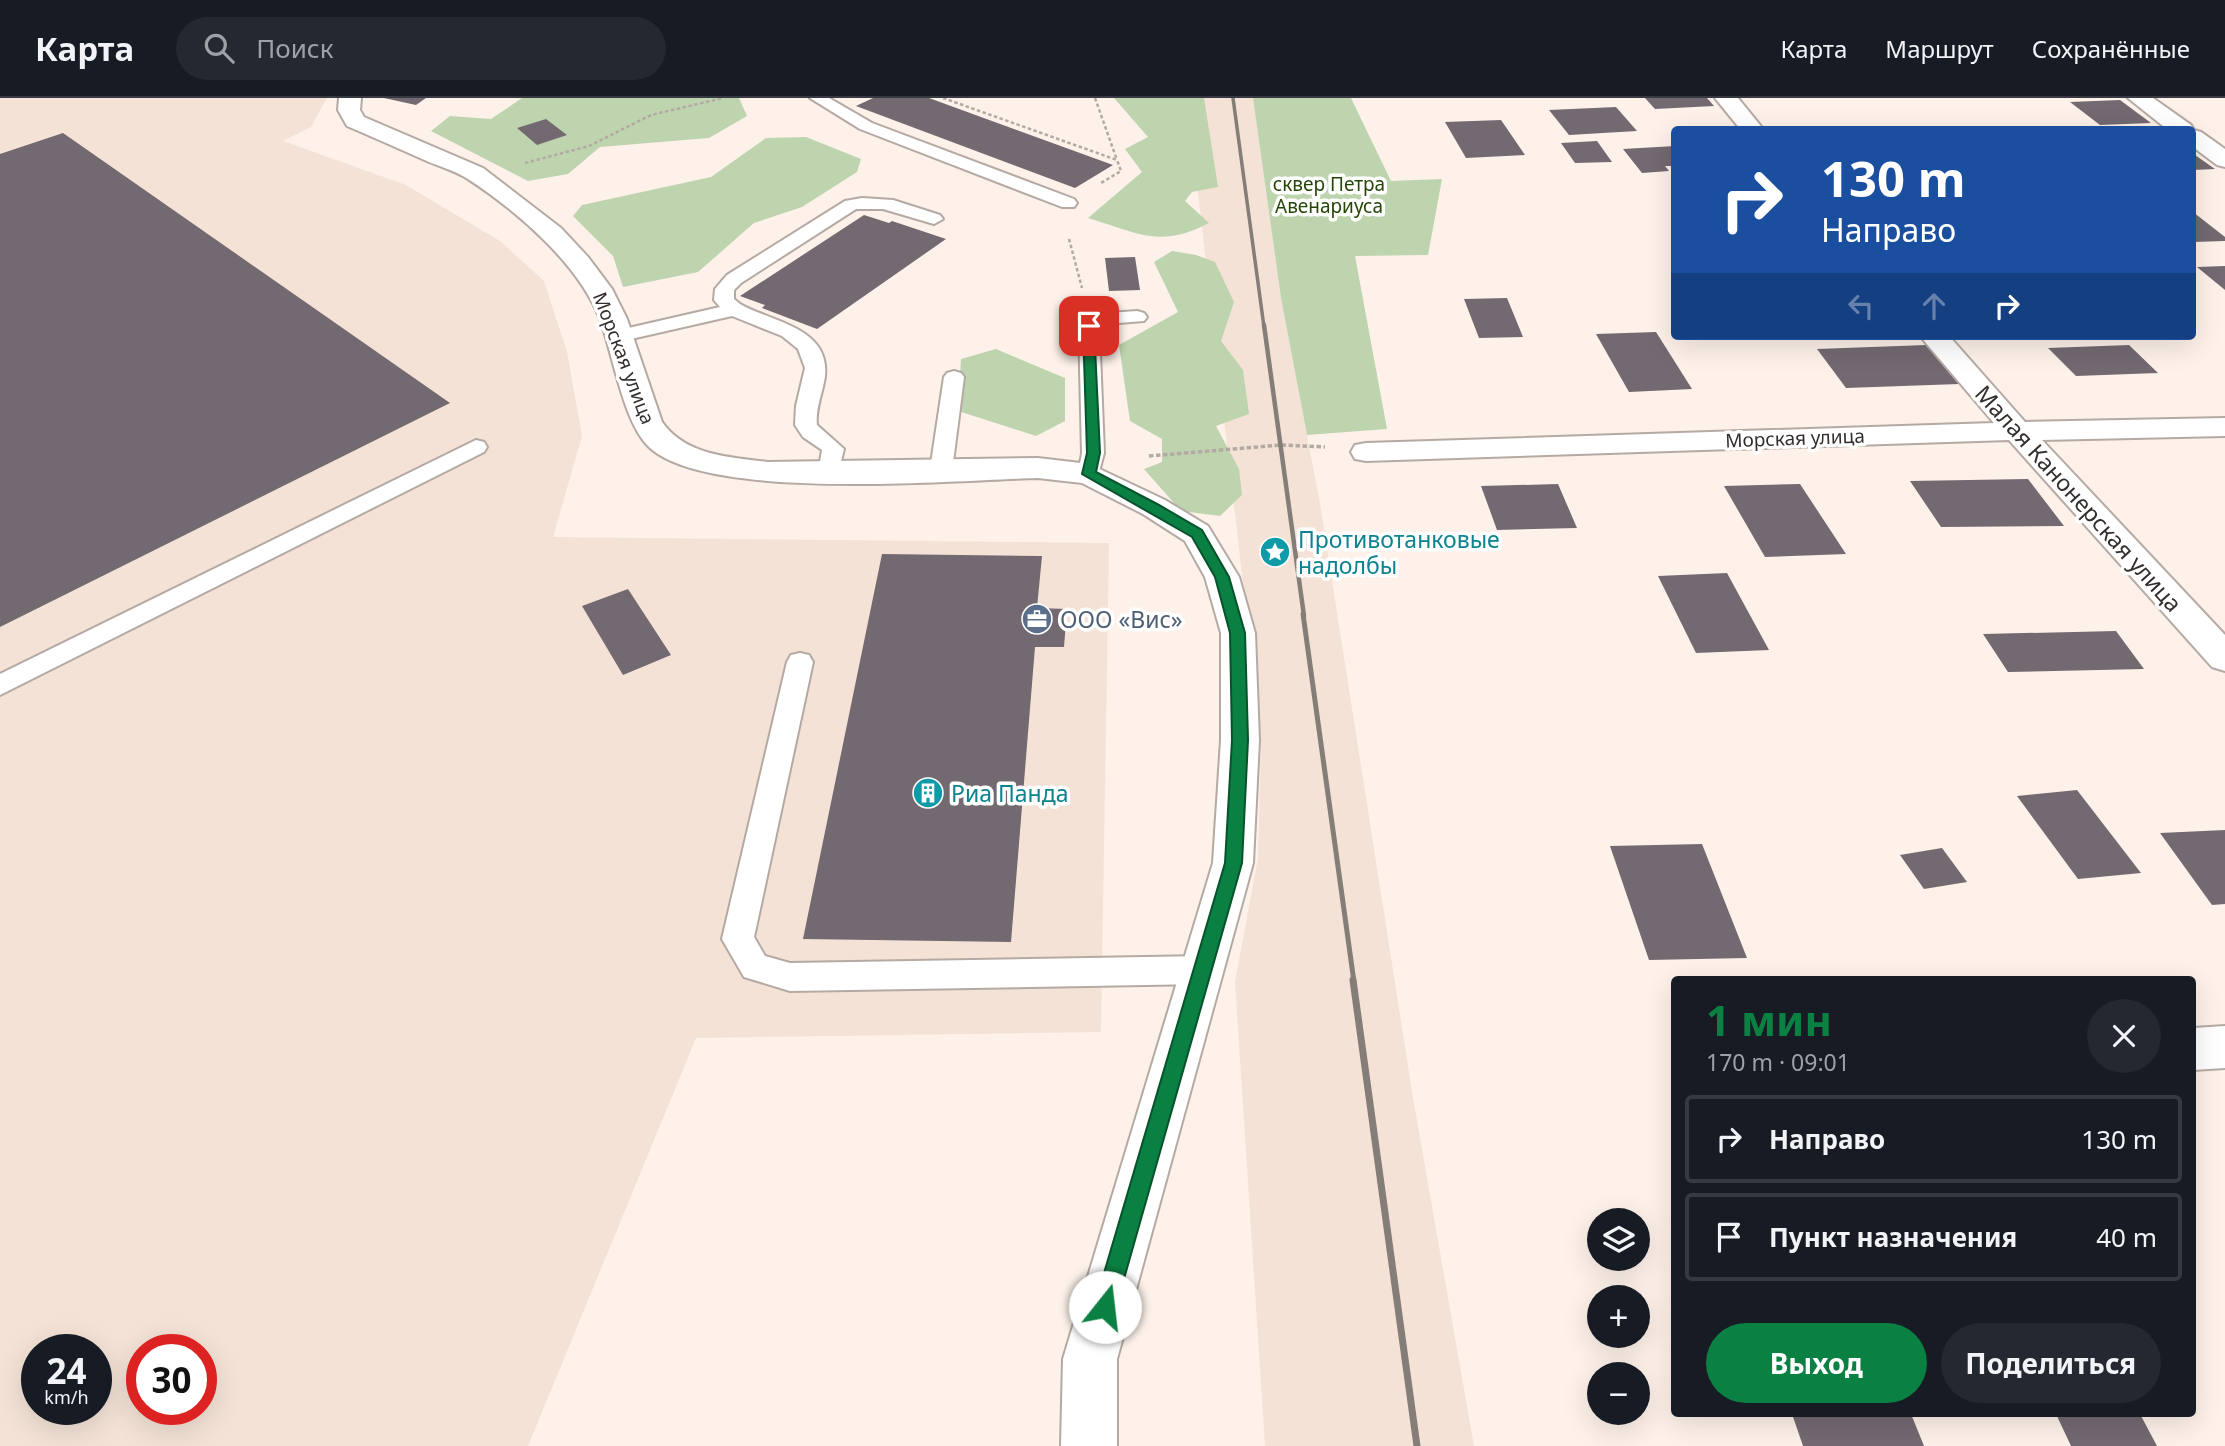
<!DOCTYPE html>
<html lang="ru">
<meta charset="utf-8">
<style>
:root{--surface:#171b24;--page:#242831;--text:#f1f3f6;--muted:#9ea1a6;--line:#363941;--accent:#0b8043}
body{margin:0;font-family:"Noto Sans",sans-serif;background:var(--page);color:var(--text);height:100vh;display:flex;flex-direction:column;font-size:26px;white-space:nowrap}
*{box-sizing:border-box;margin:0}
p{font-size:23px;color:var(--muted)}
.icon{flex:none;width:38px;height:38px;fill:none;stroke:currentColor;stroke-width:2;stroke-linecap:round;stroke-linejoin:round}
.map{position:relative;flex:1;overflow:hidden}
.sheet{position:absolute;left:1671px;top:878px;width:525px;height:441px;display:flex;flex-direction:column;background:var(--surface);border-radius:7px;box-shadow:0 7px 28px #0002}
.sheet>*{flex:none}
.hud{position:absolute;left:1671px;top:28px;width:525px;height:214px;border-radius:7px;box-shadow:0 7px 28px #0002;background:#1a4fa0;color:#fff;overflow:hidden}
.tools{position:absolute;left:1587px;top:1110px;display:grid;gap:14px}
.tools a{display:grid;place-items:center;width:63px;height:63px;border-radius:50%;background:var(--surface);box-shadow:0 7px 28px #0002;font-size:35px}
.speed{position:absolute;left:21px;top:1236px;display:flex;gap:14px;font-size:35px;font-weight:700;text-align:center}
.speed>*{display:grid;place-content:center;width:91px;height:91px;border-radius:50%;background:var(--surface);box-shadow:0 7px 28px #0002;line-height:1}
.speed small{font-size:18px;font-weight:400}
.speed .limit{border:10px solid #d22;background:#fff;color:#111}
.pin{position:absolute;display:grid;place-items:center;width:60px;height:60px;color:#fff;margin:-30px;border-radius:14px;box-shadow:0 4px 10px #0006}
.me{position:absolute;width:77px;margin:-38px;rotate:16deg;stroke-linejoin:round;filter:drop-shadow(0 0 5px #0008)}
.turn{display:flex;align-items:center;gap:24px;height:147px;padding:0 35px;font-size:32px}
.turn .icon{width:91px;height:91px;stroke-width:2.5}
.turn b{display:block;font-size:49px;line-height:60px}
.lanes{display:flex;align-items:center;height:66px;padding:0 35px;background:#0003;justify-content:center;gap:35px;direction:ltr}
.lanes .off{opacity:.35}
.round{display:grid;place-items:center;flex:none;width:74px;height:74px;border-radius:37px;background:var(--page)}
.head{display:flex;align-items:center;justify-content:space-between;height:119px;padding:0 35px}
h1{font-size:42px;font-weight:700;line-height:52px;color:var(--accent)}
.action{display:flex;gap:14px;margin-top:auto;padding:14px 35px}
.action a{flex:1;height:80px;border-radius:42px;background:var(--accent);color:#fff;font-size:28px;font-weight:700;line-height:80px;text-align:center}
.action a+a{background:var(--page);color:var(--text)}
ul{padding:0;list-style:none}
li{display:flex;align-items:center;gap:21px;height:88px;margin:0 14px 10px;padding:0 21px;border:4px solid var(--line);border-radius:7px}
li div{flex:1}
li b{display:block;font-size:26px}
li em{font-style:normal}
header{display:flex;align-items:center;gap:42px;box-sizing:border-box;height:98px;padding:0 35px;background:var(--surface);border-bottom:2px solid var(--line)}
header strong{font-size:33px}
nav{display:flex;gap:38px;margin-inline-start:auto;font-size:24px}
.search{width:490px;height:63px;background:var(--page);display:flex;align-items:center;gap:18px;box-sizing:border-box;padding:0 24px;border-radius:38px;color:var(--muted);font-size:26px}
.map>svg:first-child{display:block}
.built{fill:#f4e2d6;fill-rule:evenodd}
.green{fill:#bed4af}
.building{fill:#736971}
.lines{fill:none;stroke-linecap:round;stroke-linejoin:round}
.service-casing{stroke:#b5aaa3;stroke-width:4}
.minor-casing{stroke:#b5aaa3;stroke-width:4}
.tertiary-casing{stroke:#b5aaa3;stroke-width:4}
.path-far1{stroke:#b3aaa4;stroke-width:2.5;stroke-dasharray:3.5 2.5;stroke-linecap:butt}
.path{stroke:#b3aaa4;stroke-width:3.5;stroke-dasharray:4.5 2.5;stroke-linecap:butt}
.service{fill:#fff;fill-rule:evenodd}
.minor{fill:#fff;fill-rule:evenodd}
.tertiary{fill:#fff;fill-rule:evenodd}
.rail-far3{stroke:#847d78;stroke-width:3.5}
.rail-far2{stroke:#847d78;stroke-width:4.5}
.rail-far1{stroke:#847d78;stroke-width:5}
.rail{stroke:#847d78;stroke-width:7}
.route{fill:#0b8043;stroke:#07532c;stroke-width:2}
.labels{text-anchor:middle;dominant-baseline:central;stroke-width:7;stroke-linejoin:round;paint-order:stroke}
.far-park-label{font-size:19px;fill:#264607;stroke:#fff}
.far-street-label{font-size:19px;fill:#332e2b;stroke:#fff}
.street-label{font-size:23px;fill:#332e2b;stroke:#fff}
.culture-label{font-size:23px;fill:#0d838f;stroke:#fff;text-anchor:start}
.service-label{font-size:23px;fill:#4e5e75;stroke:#fff;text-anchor:start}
</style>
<header>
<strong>Карта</strong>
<div class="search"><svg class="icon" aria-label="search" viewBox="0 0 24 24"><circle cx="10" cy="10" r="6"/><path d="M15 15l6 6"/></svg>Поиск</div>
<nav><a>Карта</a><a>Маршрут</a><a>Сохранённые</a></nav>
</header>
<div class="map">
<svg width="2225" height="1348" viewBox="0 0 2225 1348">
<rect width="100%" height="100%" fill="#fdf1e9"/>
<g class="built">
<path d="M0,0H327L311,29L283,43L406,87L500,143L544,183L567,254L582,338L553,439L1109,445L1101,934L696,940L528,1348H0ZM37,1251H96V1311H37ZM142,1251H201V1311H142Z"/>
<polygon points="1187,0 1253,0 1281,200 1320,406 1413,1000 1474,1348 1265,1348 1235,884 1258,760 1261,641"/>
</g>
<g class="green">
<polygon points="522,0 739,0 747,18 709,40 600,49 568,76 528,83 431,33 450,18 491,21"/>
<path d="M1114,0H1204L1218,89L1192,94L1185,103L1209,125C1159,151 1139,135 1088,120L1142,74L1125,51L1148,39Z"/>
<polygon points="1253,0 1351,0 1391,83 1442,81 1428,157 1355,158 1387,331 1307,337 1281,200"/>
<polygon points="806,39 861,61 857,74 802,109 754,125 698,174 623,189 613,158 573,118 582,107 711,79 766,40"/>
<polygon points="1172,153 1196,157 1215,164 1234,204 1221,243 1243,272 1249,316 1216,328 1239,371 1242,397 1220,418 1181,413 1144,371 1162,364 1162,341 1130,323 1119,247 1178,214 1154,164"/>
<polygon points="996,251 1065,280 1065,323 1036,338 958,313 961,261"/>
</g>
<g class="building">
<polygon points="384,0 426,0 416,7"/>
<polygon points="873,0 929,0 1113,67 1075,90 856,8"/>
<polygon points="1645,0 1707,0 1714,8 1655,11"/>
<polygon points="2120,2 2151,25 2100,27 2070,4"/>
<polygon points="1616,9 1637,33 1569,37 1549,12"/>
<polygon points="546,21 567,37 537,47 517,30"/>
<polygon points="1501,22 1525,57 1466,60 1445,24"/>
<polygon points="63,35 450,305 0,529 0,56"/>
<polygon points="1597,43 1612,64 1575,65 1561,45"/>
<polygon points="1675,48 1675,68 1665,68 1669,73 1642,75 1623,51"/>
<polygon points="2193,57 2195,57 2215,71 2193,72"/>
<polygon points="2193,114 2225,139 2225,143 2193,144"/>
<polygon points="864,117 889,125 892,123 946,141 817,231 762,210 765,207 740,198"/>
<polygon points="1135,159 1140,192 1109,193 1105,160"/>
<polygon points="2225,168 2225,192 2197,169"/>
<polygon points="1507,200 1523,239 1479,240 1464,201"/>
<polygon points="1656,234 1692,291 1629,294 1596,236"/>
<polygon points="1926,247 1959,286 1846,290 1817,251"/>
<polygon points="2129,247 2158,275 2076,278 2048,250"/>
<polygon points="2028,381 2064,428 1941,429 1910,383"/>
<polygon points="1558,386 1577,430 1497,432 1481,388"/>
<polygon points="1800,386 1846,456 1765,459 1724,388"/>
<polygon points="882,456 1042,458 1037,510 1067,511 1064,549 1035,549 1011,844 803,841"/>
<polygon points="1727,475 1769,552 1696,555 1658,478"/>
<polygon points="628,491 671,557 623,577 582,508"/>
<polygon points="2116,533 2144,571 2008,574 1983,536"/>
<polygon points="2077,692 2141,775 2078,781 2017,698"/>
<polygon points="2225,732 2225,806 2212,807 2160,735"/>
<polygon points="1702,746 1747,860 1649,862 1610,748"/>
<polygon points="1942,750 1967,784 1924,791 1900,757"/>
<polygon points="1792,1316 1911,1316 1924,1348 1803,1348"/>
<polygon points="2056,1316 2140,1316 2157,1348 2071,1348"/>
</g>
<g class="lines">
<g class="service-casing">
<g id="service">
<polygon points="810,0 829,0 872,25 1074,101 1077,105 1074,109 1062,109 860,31"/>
<path d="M862,100L893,102L940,117L943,121L934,126L883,111H856L741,185L734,192V201L740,206C771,224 830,229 825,278C823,295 815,310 817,327L844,351L837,380H821L818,375L822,352L803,339L795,327L796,308L805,270L798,251L782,238L732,218L618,244L611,242L608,238L611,234L720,209L714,202L715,191L727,177L845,103Z"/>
<polygon points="1137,213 1144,215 1147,219 1144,223 1106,226 1099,230 1104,355 1097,381 1081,381 1078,376 1082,355 1079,228 1094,216"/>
<polygon points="954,273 961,275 964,279 952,372 949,377 933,377 930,372 944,279 947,275"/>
<polygon points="476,342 484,344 487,349 484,354 0,597 0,576"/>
<polygon points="800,555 809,557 813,564 754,839 765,858 790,865 1203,858 1214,862 1219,872 1214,882 1203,886 790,893 744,879 722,841 787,564 791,557"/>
</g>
</g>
<g class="minor-casing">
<g id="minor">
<path d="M339,0H361L360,12L364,19L483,70L561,130L588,159L612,191L627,221L662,324C686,358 730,359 767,364L1038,360L1089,366L1165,402L1208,428L1239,479L1255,535L1259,642L1253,765L1117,1261V1348H1061L1063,1261L1213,765L1221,642V535L1205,479L1185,443L1143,416L1082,385L1038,380C955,382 707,404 649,349C623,324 613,256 600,221C578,165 517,113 468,81C457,74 442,69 429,64C402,52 375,40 347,28L338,12Z"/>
<polygon points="1715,0 1738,0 1764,32 1741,32"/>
<polygon points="1920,238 1949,238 2025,324 2225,320 2225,338 2042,342 2225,537 2225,573 2212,569 2009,342 1366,363 1355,361 1351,354 1355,347 1366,345 1994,325"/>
<polygon points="2225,928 2225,970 2193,972 2193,930"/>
</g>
</g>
<g class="tertiary-casing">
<polygon id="tertiary" points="2128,0 2153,0 2191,27 2194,32 2201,34 2225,51 2225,69 2217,67 2193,49 2193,32 2168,32"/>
</g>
<g class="path-far1">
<polyline points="943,0 1117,62 1121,73 1101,85"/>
<polyline points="1095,0 1117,62"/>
<polyline points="525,65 589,48 651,17 723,0"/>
<polyline points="1069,141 1082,190"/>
</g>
<polyline class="path" points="1149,358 1281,347 1325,349"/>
<use href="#service" class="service"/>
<use href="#minor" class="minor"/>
<use href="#tertiary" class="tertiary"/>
<polyline class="rail-far3" points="1233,0 1264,229"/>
<polyline class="rail-far2" points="1264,227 1304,518"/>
<polyline class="rail-far1" points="1303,516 1354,884"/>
<polyline class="rail" points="1353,882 1417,1348"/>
</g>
<polygon class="route" points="1089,225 1094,228 1100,355 1096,374 1159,407 1202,432 1229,479 1245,535 1248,642 1242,765 1116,1209 1113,1217 1105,1220 1098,1217 1094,1209 1225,765 1232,642 1230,535 1215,479 1192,439 1082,376 1087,355 1083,228"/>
<defs>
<g id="sight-disc" transform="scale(1.575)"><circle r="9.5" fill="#0f9aa8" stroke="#fff"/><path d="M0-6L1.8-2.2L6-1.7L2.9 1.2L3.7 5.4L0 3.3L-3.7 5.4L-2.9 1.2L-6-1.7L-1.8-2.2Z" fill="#fff"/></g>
<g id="office-disc" transform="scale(1.575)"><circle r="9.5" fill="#5c6f8a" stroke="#fff"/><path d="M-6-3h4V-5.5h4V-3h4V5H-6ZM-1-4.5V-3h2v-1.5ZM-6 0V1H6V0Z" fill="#fff"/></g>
<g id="building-disc" transform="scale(1.575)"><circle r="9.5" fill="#0f9aa8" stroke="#fff"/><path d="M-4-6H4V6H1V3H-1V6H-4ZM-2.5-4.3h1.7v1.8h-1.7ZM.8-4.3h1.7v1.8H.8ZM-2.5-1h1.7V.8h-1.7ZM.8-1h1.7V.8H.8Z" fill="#fff"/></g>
</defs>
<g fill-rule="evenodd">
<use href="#sight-disc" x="1275" y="454"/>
<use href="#office-disc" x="1037" y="521"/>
<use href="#building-disc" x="928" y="695"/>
</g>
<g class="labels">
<g class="far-park-label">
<text x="1329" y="86">сквер Петра<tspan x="1329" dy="22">Авенариуса</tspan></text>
</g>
<g class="far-street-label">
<text transform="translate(624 260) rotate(69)">Морская улица</text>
<text transform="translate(1795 340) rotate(-2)">Морская улица</text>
</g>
<g class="street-label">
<text transform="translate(2079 400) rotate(48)">Малая Канонерская улица</text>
</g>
<g class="culture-label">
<text x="1298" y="441">Противотанковые<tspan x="1298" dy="26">надолбы</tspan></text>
<text x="951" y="695">Риа Панда</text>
</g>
<g class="service-label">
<text x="1060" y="521">ООО «Вис»</text>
</g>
</g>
</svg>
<div class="tools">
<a><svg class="icon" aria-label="layers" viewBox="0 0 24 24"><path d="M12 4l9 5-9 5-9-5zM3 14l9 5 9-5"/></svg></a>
<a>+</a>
<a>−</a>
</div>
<div class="speed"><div>24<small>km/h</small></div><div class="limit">30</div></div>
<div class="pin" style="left:1089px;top:228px;background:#d93025"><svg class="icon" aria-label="arrive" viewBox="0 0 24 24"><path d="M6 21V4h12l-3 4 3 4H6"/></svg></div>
<svg class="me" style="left:1105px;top:1209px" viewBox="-20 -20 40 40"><circle r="19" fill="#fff"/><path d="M0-13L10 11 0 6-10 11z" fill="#0b8043"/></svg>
<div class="hud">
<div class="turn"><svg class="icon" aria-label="right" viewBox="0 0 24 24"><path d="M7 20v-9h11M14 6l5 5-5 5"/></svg><div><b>130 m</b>Направо</div></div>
<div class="lanes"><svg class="icon off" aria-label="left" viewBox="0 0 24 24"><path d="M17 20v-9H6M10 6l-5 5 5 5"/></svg><svg class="icon off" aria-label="ahead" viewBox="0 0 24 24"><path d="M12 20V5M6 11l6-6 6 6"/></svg><svg class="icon" aria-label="right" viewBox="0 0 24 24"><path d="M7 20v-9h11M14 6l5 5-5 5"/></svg></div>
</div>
<section class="sheet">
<div class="head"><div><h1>1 мин</h1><p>170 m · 09:01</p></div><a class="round"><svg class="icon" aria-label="close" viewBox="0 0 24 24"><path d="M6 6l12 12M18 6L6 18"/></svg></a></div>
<ul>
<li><svg class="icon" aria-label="right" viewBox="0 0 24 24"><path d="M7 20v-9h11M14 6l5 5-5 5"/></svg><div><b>Направо</b></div><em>130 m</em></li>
<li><svg class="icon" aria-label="arrive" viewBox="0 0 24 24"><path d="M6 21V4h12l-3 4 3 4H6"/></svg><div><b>Пункт назначения</b></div><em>40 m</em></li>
</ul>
<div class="action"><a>Выход</a><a>Поделиться</a></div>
</section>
</div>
